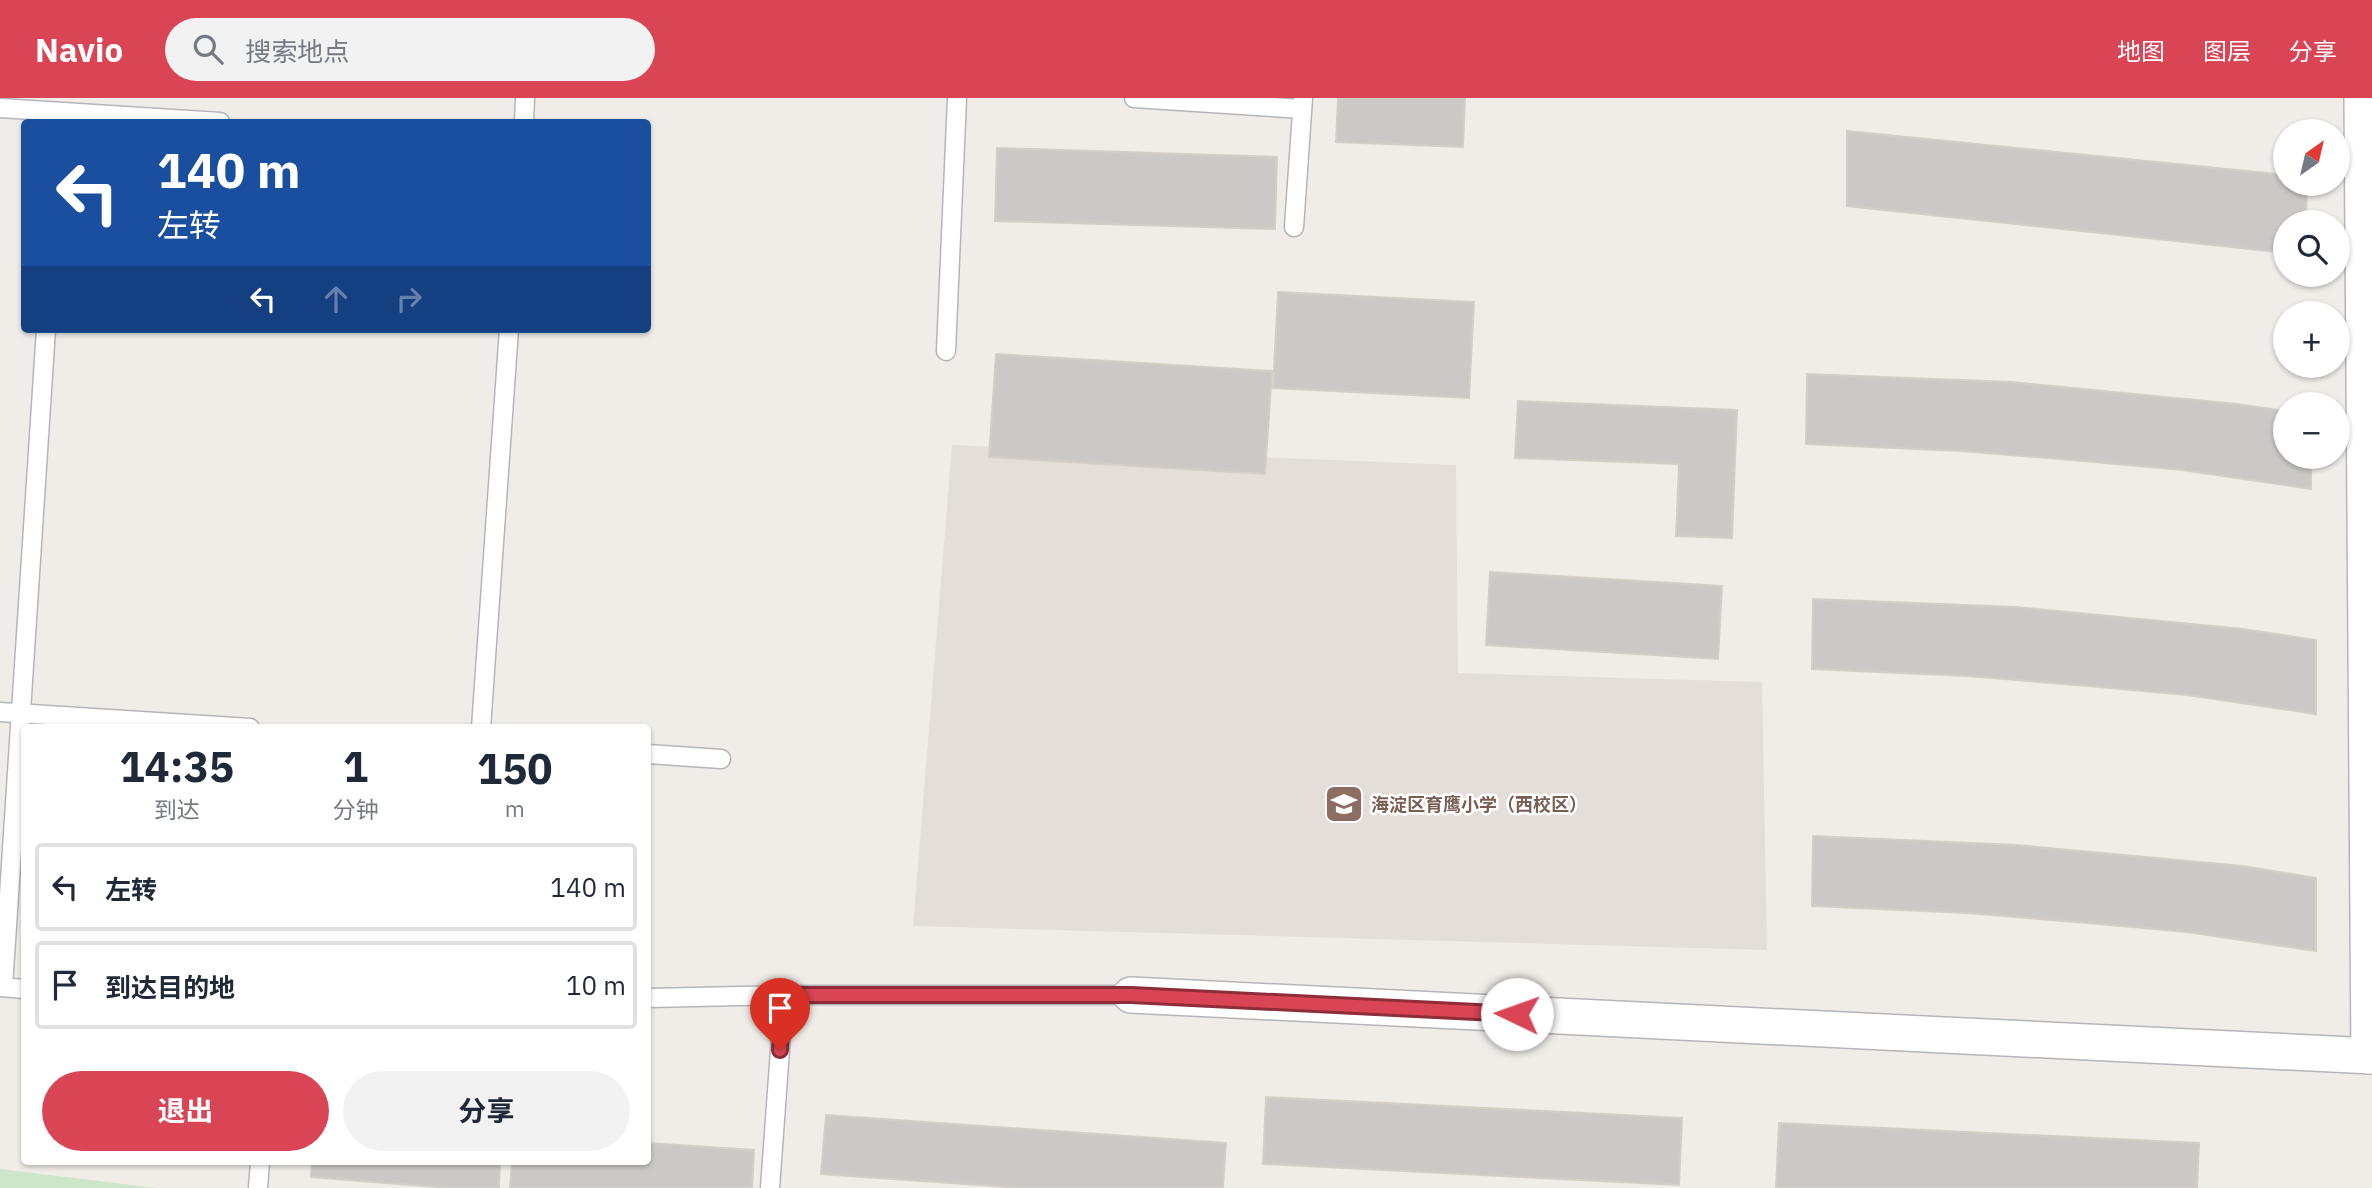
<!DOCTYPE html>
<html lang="zh">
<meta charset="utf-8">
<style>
:root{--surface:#fff;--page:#f2f2f3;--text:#1f2937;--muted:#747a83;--line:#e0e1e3;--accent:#d94555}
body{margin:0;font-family:"IBM Plex Sans","Noto Sans SC",sans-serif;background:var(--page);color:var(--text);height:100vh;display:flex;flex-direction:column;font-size:26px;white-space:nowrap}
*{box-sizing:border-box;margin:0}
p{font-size:23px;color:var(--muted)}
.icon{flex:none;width:38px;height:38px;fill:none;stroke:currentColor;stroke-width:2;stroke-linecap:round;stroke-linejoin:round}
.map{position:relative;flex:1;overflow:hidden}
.panel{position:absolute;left:21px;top:626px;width:630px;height:441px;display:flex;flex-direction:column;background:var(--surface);border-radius:7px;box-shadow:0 2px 5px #0004}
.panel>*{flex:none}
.banner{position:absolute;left:21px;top:21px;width:630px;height:214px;border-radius:7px;box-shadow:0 2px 5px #0004;background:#1a4fa0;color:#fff;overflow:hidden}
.needle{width:46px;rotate:34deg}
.controls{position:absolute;left:2273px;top:21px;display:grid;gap:14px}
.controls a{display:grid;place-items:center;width:77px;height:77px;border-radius:50%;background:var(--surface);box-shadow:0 2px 5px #0004;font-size:35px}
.pin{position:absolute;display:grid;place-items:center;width:60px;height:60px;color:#fff;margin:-72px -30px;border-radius:50% 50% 50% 0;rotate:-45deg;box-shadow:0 0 7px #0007}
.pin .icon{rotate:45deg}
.me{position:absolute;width:77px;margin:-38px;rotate:273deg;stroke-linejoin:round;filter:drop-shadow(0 0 5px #0008)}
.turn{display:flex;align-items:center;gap:24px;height:147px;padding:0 21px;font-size:32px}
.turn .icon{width:91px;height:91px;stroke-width:2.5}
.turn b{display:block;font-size:49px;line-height:60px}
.lanes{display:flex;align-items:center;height:66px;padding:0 21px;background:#0003;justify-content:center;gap:35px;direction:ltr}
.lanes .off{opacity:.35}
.eta{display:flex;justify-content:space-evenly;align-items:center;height:119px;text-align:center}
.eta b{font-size:42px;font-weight:700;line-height:49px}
.action{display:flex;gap:14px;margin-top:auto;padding:14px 21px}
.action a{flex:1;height:80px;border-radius:42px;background:var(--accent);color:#fff;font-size:28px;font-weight:700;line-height:80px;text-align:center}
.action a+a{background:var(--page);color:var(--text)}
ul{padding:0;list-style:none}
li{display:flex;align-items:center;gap:21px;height:88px;margin:0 14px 10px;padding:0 7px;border:4px solid var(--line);border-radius:7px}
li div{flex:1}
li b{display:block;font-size:26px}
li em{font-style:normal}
header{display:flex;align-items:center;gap:42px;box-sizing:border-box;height:98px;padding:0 35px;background:var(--accent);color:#fff}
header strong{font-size:33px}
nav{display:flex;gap:38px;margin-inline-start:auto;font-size:24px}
.search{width:490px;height:63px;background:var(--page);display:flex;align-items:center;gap:18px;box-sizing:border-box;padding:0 24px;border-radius:38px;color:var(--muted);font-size:26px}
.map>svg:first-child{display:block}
.education{fill:#e3deda}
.green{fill:#cde5c8}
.building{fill:#ccc8c5;stroke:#d4cec7;stroke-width:2}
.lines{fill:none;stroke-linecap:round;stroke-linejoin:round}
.service-casing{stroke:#b3b6b9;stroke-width:21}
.minor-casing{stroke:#b3b6b9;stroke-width:38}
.service{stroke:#fff;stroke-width:18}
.minor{stroke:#fff;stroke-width:35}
.route-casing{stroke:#8d2d37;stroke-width:18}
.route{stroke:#d94555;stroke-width:12}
.labels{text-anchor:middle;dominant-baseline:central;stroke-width:5;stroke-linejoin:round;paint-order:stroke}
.education-label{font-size:18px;font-weight:bold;fill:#785e54;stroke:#fff;text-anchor:start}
</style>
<header>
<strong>Navio</strong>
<div class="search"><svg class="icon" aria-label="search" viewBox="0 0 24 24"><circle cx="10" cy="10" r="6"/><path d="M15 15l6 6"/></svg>搜索地点</div>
<nav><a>地图</a><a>图层</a><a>分享</a></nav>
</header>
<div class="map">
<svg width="2372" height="1090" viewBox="0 0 2372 1090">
<rect width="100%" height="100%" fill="#f0ede8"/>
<polygon class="education" points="952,347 1456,367 1458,575 1762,584 1767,852 913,828"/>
<polygon class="green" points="0,1071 156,1090 0,1090"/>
<g class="building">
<polygon points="1338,0 1465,0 1463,49 1336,44"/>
<polygon points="1847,33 2286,77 2286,86 2307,86 2306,124 2286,124 2286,155 1847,108"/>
<polygon points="997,50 1277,59 1275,131 995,123"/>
<polygon points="1278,194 1474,204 1469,300 1273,290"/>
<polygon points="996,256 1272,273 1265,376 989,359"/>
<polygon points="1807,276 2012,284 2237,306 2286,313 2286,359 2311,359 2311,391 2182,372 2083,363 1961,353 1806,346"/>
<polygon points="1518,303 1737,312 1732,440 1676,438 1679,366 1515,360"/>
<polygon points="1490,474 1722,488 1718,561 1486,547"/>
<polygon points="1813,501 2017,509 2243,531 2316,542 2316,616 2187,597 2088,588 1967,578 1812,571"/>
<polygon points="1813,738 2017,747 2243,768 2316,780 2316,853 2187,834 2088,825 1967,815 1812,808"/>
<polygon points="1266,999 1682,1020 1679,1087 1263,1066"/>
<polygon points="826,1017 1226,1045 1223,1090 1022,1090 821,1076"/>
<polygon points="1779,1025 2199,1045 2197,1090 1776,1090"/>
<polygon points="648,1045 754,1052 752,1090 510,1090 512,1064 648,1064"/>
<polygon points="312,1064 500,1064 499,1090 449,1090 311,1079"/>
</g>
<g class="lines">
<g class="service-casing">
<g id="service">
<polyline points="1134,0 1302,11"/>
<polyline points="0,10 220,24"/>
<polyline points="524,24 525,0"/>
<polyline points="1294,129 1303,0"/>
<polyline points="946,253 957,0"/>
<polyline points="0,614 250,630"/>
<polyline points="481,630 509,231"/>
<polyline points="648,656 721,661"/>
<polyline points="0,889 24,891"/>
<polyline points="3,889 46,231"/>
<polyline points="648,900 784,897 1131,897"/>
<polyline points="258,1090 260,1064"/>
<polyline points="770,1090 784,897"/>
</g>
</g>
<g class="minor-casing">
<g id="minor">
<polyline points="2362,0 2369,958"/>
<polyline points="1131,897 2372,958"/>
</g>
</g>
<use href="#service" class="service"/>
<use href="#minor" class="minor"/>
</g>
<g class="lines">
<g class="route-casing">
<polyline id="route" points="780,952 784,897 1131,897 1517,916"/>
</g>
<use href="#route" class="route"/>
</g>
<defs>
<g id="school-square" transform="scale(2.0125)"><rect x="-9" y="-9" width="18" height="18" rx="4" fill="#8d6e63" stroke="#fff"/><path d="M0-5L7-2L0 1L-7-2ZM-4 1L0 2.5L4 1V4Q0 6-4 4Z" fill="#fff"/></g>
</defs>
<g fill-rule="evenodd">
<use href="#school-square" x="1344" y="706"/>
</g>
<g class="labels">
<g class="education-label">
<text x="1371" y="706">海淀区育鹰小学（西校区）</text>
</g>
</g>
</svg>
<div class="controls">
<a><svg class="needle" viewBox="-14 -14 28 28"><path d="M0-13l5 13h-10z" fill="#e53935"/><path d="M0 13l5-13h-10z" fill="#747a83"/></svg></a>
<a><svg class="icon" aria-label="search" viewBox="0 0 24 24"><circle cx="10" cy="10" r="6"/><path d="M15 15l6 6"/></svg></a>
<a>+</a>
<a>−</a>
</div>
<div class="pin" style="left:780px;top:952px;background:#d93025"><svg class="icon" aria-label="arrive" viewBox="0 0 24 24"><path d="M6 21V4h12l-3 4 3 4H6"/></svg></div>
<svg class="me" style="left:1517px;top:916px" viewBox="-20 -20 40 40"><circle r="19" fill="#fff"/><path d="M0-13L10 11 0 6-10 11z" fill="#d94555"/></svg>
<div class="banner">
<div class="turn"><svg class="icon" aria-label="left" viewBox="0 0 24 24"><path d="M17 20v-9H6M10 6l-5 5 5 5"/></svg><div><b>140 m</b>左转</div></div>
<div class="lanes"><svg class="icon" aria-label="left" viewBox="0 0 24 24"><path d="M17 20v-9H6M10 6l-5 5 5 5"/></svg><svg class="icon off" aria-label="ahead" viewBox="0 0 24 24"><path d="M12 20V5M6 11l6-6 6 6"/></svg><svg class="icon off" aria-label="right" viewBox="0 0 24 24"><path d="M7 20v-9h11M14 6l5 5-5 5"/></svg></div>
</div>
<section class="panel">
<div class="eta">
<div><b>14:35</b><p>到达</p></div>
<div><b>1</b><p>分钟</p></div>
<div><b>150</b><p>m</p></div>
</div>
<ul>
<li><svg class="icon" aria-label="left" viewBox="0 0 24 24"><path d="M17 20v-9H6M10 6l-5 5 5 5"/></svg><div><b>左转</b></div><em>140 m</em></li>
<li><svg class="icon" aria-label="arrive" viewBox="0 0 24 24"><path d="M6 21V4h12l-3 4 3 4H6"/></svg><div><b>到达目的地</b></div><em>10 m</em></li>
</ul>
<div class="action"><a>退出</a><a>分享</a></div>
</section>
</div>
